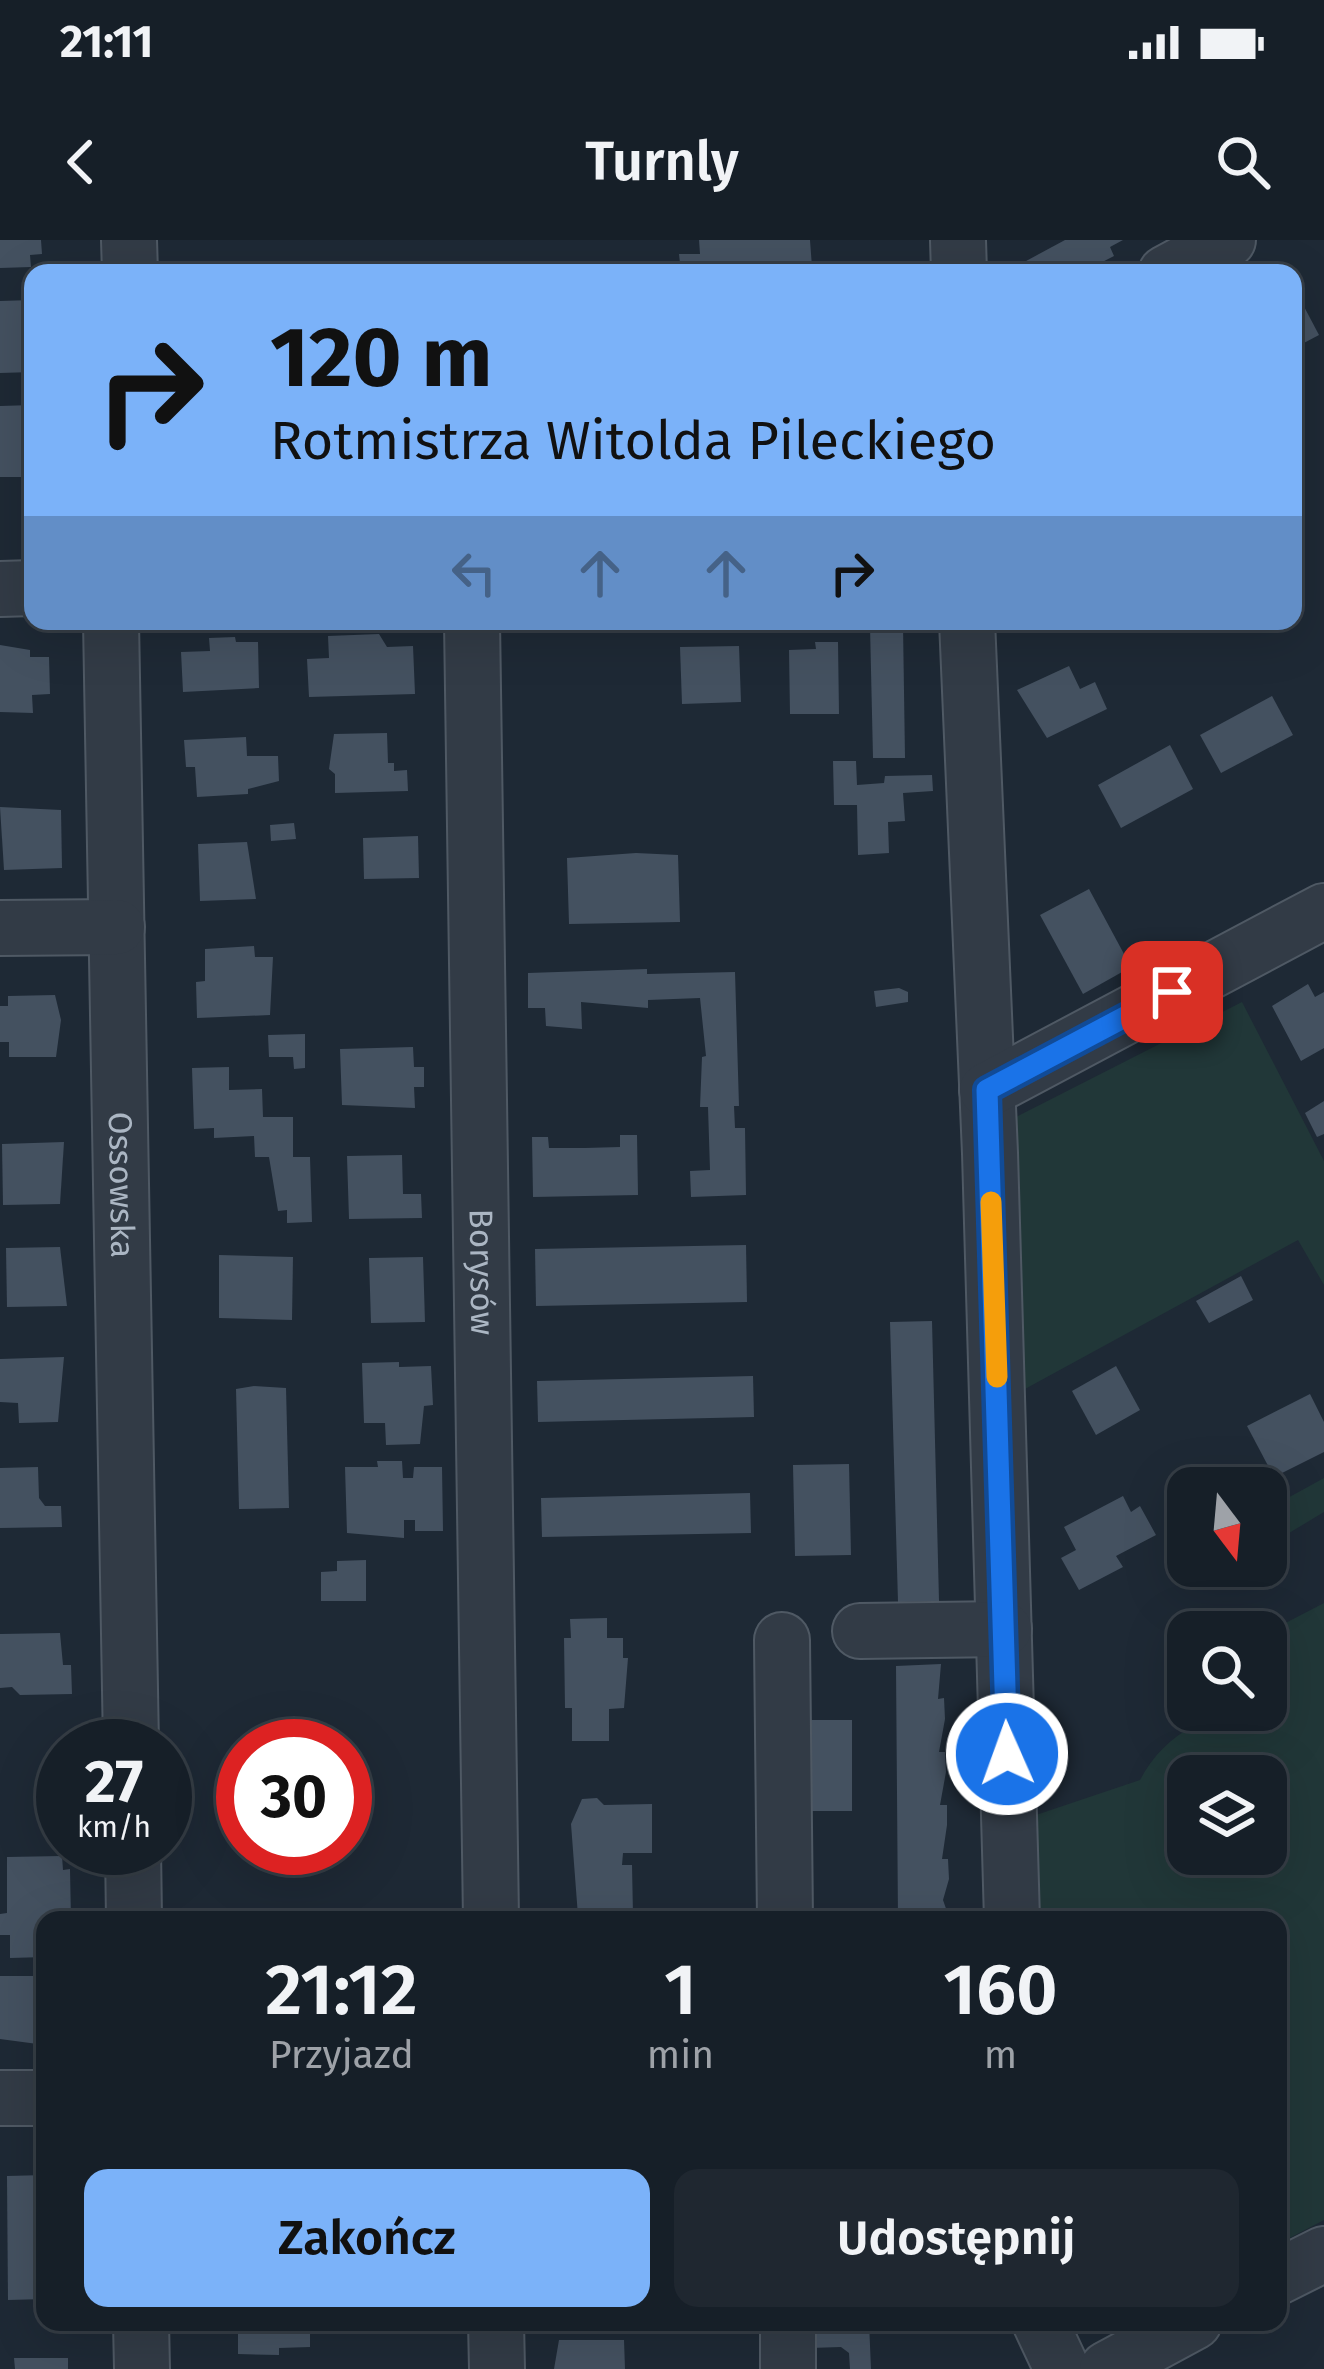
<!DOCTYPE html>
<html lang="pl">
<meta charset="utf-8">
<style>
:root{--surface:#161f28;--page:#1f2730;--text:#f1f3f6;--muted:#9ea2a8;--line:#353d45;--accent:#7bb2f9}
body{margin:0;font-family:"Fira Sans",sans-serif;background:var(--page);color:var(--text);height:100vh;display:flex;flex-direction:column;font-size:45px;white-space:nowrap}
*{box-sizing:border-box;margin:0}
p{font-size:39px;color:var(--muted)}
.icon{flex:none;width:66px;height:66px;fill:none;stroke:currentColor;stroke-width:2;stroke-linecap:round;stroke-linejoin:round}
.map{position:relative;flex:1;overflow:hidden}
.side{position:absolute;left:36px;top:1671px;width:1251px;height:420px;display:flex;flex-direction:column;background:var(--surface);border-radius:24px;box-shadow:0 12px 48px #0002,0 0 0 3px var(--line)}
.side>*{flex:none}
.banner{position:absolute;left:24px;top:24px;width:1278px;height:366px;border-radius:24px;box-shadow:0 12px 48px #0002,0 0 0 3px var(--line);background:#7bb2f9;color:#111;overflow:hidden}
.needle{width:78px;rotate:164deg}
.controls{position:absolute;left:1167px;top:1227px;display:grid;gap:24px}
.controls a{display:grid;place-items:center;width:120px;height:120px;border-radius:24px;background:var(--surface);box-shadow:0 12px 48px #0002,0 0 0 3px var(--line);font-size:60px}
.speed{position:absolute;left:36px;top:1479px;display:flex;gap:24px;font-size:60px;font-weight:700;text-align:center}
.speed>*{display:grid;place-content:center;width:156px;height:156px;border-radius:50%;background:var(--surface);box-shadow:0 12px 48px #0002,0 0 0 3px var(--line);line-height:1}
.speed small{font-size:30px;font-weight:400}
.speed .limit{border:18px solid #d22;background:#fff;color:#111}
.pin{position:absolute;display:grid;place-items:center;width:102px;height:102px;color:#fff;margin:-51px;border-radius:24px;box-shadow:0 6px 18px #0006}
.me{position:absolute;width:132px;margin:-66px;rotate:358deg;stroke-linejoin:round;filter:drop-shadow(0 0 9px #0008)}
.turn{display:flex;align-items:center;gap:42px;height:252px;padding:0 48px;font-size:54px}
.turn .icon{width:156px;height:156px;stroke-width:2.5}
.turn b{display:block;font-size:84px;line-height:102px}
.lanes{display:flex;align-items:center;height:114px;padding:0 48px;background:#0003;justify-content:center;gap:60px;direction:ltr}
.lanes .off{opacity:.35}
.eta{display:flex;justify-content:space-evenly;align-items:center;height:204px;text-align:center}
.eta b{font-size:72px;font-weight:600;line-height:84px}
.primary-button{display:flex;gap:24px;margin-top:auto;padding:24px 48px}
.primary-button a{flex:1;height:138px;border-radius:24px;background:var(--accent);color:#111;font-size:48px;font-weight:600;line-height:138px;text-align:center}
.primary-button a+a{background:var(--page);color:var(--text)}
.status{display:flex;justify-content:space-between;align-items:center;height:84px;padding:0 60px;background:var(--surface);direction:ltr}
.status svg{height:33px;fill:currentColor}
header{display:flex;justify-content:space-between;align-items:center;height:156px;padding:0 48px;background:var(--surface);font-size:54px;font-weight:600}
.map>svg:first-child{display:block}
.green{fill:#213738;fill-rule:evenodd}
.building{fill:#445160}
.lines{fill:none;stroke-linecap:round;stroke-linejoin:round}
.minor-casing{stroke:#4f5964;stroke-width:58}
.minor{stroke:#323b46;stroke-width:54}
.route-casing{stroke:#114b97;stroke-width:30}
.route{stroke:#1a73e8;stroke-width:21}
.slow{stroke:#f59e0b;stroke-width:21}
.labels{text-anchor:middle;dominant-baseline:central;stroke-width:12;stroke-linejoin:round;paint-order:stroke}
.street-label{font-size:33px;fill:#abb6c3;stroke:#18202a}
</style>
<div class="status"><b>21:11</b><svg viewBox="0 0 49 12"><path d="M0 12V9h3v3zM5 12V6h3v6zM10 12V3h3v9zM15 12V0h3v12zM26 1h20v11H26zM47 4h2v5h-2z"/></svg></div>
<header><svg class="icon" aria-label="back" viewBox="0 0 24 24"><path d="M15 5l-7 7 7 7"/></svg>Turnly<svg class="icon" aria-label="search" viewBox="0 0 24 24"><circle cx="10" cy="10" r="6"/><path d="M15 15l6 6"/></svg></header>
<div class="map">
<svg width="1324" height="2129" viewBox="0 0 1324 2129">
<rect width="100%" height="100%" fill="#1e2935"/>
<g class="green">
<polygon points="1242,762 1324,921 1324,1045 1298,1000 1025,1149 1012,879"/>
<polygon points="1324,1238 1324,1272 1266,1307 1266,1270"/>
<path d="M1324,1363V1980L1278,2004V1680H1039L1033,1576L1140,1540C1166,1491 1212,1470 1266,1470V1393ZM1188,1536H1266V1614H1188Z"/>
</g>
<g class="building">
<polygon points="0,0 41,0 42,14 30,15 31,27 0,28"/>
<polygon points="699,0 810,0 812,27 681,33 679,14 700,14"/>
<polygon points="1065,0 1123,0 1110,7 1114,16 1081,33 1016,33 1013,28"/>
<polygon points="1300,59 1319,95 1302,104 1293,88 1293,63"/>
<polygon points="32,60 33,132 0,133 0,61"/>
<polygon points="33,165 33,237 0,237 0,166"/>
<polygon points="903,385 905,518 873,518 870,386"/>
<polygon points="379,394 387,407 413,406 415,454 309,457 307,419 329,418 328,396"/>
<polygon points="235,397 236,402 258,402 259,448 183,452 181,412 210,411 209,398"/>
<polygon points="815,402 838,402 839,474 790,474 789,410 816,409"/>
<polygon points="0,405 30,410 30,417 49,417 50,454 32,455 33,473 0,472"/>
<polygon points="739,406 741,462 682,464 680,407"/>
<polygon points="1069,426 1080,449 1095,442 1107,469 1047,498 1017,450"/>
<polygon points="1272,456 1293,495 1221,533 1200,495"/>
<polygon points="387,493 388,523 394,523 394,531 407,530 408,551 335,553 335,534 329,529 334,494"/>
<polygon points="246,497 247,516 278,516 279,541 248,549 248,554 197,557 195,527 186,527 184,500"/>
<polygon points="1170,505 1193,549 1121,588 1098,545"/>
<polygon points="833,521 856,521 857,545 884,543 885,536 932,535 933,551 903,553 905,581 888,582 889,613 858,615 857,565 834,565"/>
<polygon points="0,567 61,570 62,628 4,630"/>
<polygon points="294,583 296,599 271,601 270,585"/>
<polygon points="418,596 419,638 364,639 363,598"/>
<polygon points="247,602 256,659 200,661 198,604"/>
<polygon points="636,613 678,615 680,682 569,684 567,618"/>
<polygon points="1089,649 1131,727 1083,754 1040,675"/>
<polygon points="254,706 255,717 273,717 270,775 197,778 196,742 205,741 205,709"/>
<polygon points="647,729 647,734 735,732 739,866 734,866 735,888 745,888 746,955 691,957 690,931 710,930 708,867 700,867 702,817 706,816 700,758 648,760 648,768 581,762 582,789 546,786 545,768 528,768 528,733"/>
<polygon points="1308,744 1315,757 1324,752 1324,808 1301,821 1272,766"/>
<polygon points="899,748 908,752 908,762 876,767 874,751"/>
<polygon points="55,755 61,780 56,817 9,817 9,802 0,802 0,766 8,766 8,756"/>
<polygon points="305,794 305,828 294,829 293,817 269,817 268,795"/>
<polygon points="413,807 414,827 424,827 424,847 414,847 415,868 342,865 340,809"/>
<polygon points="229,827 229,850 262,849 263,877 293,877 293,917 310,917 312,982 287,983 287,970 278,971 269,917 255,917 254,896 214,898 214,888 194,889 192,828"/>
<polygon points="1324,861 1324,894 1317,897 1305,873"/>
<polygon points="620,895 637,895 638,955 533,957 532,897 548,897 549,908 585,908 620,907"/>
<polygon points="64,902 60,964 3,965 2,904"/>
<polygon points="402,915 403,954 421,954 422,978 349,979 347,916"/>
<polygon points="746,1005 747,1062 536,1066 535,1009"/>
<polygon points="60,1007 67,1066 7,1067 6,1008"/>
<polygon points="219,1015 293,1017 292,1080 219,1078"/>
<polygon points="423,1017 425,1082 371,1083 369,1018"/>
<polygon points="1241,1036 1253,1060 1209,1083 1196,1061"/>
<polygon points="932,1081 939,1361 898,1362 890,1082"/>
<polygon points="64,1117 58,1182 19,1183 18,1163 0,1162 0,1119"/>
<polygon points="399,1122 399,1127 431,1126 433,1165 424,1166 420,1204 386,1205 385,1183 364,1183 362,1123"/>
<polygon points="1116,1126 1140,1170 1096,1195 1072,1151"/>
<polygon points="753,1136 754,1177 538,1182 537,1141"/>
<polygon points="254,1146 286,1148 289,1268 239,1269 236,1149"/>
<polygon points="1310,1154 1324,1182 1324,1212 1274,1237 1247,1186"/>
<polygon points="377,1221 402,1221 403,1238 413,1238 414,1227 442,1227 443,1291 415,1291 415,1280 404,1280 404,1298 347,1293 345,1227 378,1227"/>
<polygon points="849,1224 851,1315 795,1316 793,1225"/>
<polygon points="38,1227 39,1258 45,1266 61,1266 62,1287 0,1288 0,1228"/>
<polygon points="750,1253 751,1293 542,1297 541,1258"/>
<polygon points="1123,1256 1131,1272 1140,1266 1156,1295 1116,1316 1123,1327 1079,1350 1061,1318 1076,1310 1064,1287"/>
<polygon points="366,1320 366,1361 321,1361 321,1332 337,1331 337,1321"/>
<polygon points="607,1378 607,1398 623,1398 623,1418 628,1418 624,1468 609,1469 609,1501 572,1501 572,1468 565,1468 564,1398 571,1398 570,1379"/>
<polygon points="60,1393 63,1425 71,1425 72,1454 20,1455 12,1447 0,1448 0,1394"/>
<polygon points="941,1424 938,1459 944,1458 945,1479 939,1512 945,1512 946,1532 940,1565 947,1565 947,1585 942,1619 948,1619 949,1639 943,1660 950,1680 898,1680 896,1426"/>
<rect x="800" y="1480" width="52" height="91"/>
<polygon points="597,1558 604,1565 652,1564 652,1613 623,1613 622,1625 632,1625 633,1675 578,1676 571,1584 582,1559"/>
<polygon points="62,1616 63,1630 70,1629 71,1680 45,1680 45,1717 10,1718 10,1695 0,1695 0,1674 7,1673 7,1617"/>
<polygon points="0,1736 45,1736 45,1805 0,1799"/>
<polygon points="45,1935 45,2059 8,2060 7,1936"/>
<polygon points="238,2082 310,2082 310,2107 279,2108 279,2115 238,2114"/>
<polygon points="809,2082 869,2082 871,2129 850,2129 849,2113 841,2107 810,2108"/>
<polygon points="559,2100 624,2100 625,2129 554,2129"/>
<polygon points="14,2118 68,2118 68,2129 15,2129"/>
</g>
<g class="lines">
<g class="minor-casing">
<g id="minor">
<polyline points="129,0 130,33"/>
<polyline points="958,0 959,33"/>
<polyline points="1166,33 1228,0"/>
<polyline points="0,349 33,348"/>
<path id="s1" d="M111,381L131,1506"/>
<path id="s2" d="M472,381L491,1680"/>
<polyline points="967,381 990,913 1012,1680"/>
<polyline points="0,688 117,687"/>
<polyline points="987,850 1324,671"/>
<polyline points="860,1391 1004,1389"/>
<polyline points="782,1400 785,1680"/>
<polyline points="133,1608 134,1680"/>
<polyline points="0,1858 45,1858"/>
<polyline points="1278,2037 1324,2014"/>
<polyline points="141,2082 142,2129"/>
<polyline points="496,2082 497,2129"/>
<polyline points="788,2082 788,2129"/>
<polyline points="1040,2082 1062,2129"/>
<polyline points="1107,2129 1194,2082"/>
</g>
</g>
<use href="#minor" class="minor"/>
</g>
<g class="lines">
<g class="route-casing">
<polyline id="route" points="1007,1514 987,850 1172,752"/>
</g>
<use href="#route" class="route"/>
<polyline class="slow" points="991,962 997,1137"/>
</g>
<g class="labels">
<g class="street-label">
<text stroke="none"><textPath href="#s1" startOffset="564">Ossowska</textPath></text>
<text stroke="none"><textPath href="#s2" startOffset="651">Borysów</textPath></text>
</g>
</g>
</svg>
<div class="controls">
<a><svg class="needle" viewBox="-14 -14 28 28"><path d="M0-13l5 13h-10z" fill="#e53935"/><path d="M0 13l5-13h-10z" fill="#9ea2a8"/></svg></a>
<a><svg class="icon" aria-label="search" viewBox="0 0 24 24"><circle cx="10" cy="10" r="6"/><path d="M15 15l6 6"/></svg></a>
<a><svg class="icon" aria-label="layers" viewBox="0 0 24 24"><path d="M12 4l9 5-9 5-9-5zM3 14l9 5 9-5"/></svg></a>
</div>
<div class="speed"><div>27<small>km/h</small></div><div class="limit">30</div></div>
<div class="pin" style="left:1172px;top:752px;background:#d93025"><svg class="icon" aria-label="arrive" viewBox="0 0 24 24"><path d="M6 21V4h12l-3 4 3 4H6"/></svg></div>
<svg class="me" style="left:1007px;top:1514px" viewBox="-20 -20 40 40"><circle r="17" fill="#1a73e8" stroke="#fff" stroke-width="3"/><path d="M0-11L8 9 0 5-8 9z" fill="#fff"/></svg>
<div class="banner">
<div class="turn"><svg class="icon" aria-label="right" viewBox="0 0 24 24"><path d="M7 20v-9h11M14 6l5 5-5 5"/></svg><div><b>120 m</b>Rotmistrza Witolda Pileckiego</div></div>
<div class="lanes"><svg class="icon off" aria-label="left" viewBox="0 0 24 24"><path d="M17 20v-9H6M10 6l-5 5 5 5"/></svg><svg class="icon off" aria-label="ahead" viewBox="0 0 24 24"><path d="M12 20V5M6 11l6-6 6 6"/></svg><svg class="icon off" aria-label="ahead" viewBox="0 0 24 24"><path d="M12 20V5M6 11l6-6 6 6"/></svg><svg class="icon" aria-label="right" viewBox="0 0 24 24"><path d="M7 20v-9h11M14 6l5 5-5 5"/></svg></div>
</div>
<section class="side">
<div class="eta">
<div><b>21:12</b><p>Przyjazd</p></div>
<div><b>1</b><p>min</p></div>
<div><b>160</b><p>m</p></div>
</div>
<div class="primary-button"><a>Zakończ</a><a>Udostępnij</a></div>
</section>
</div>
